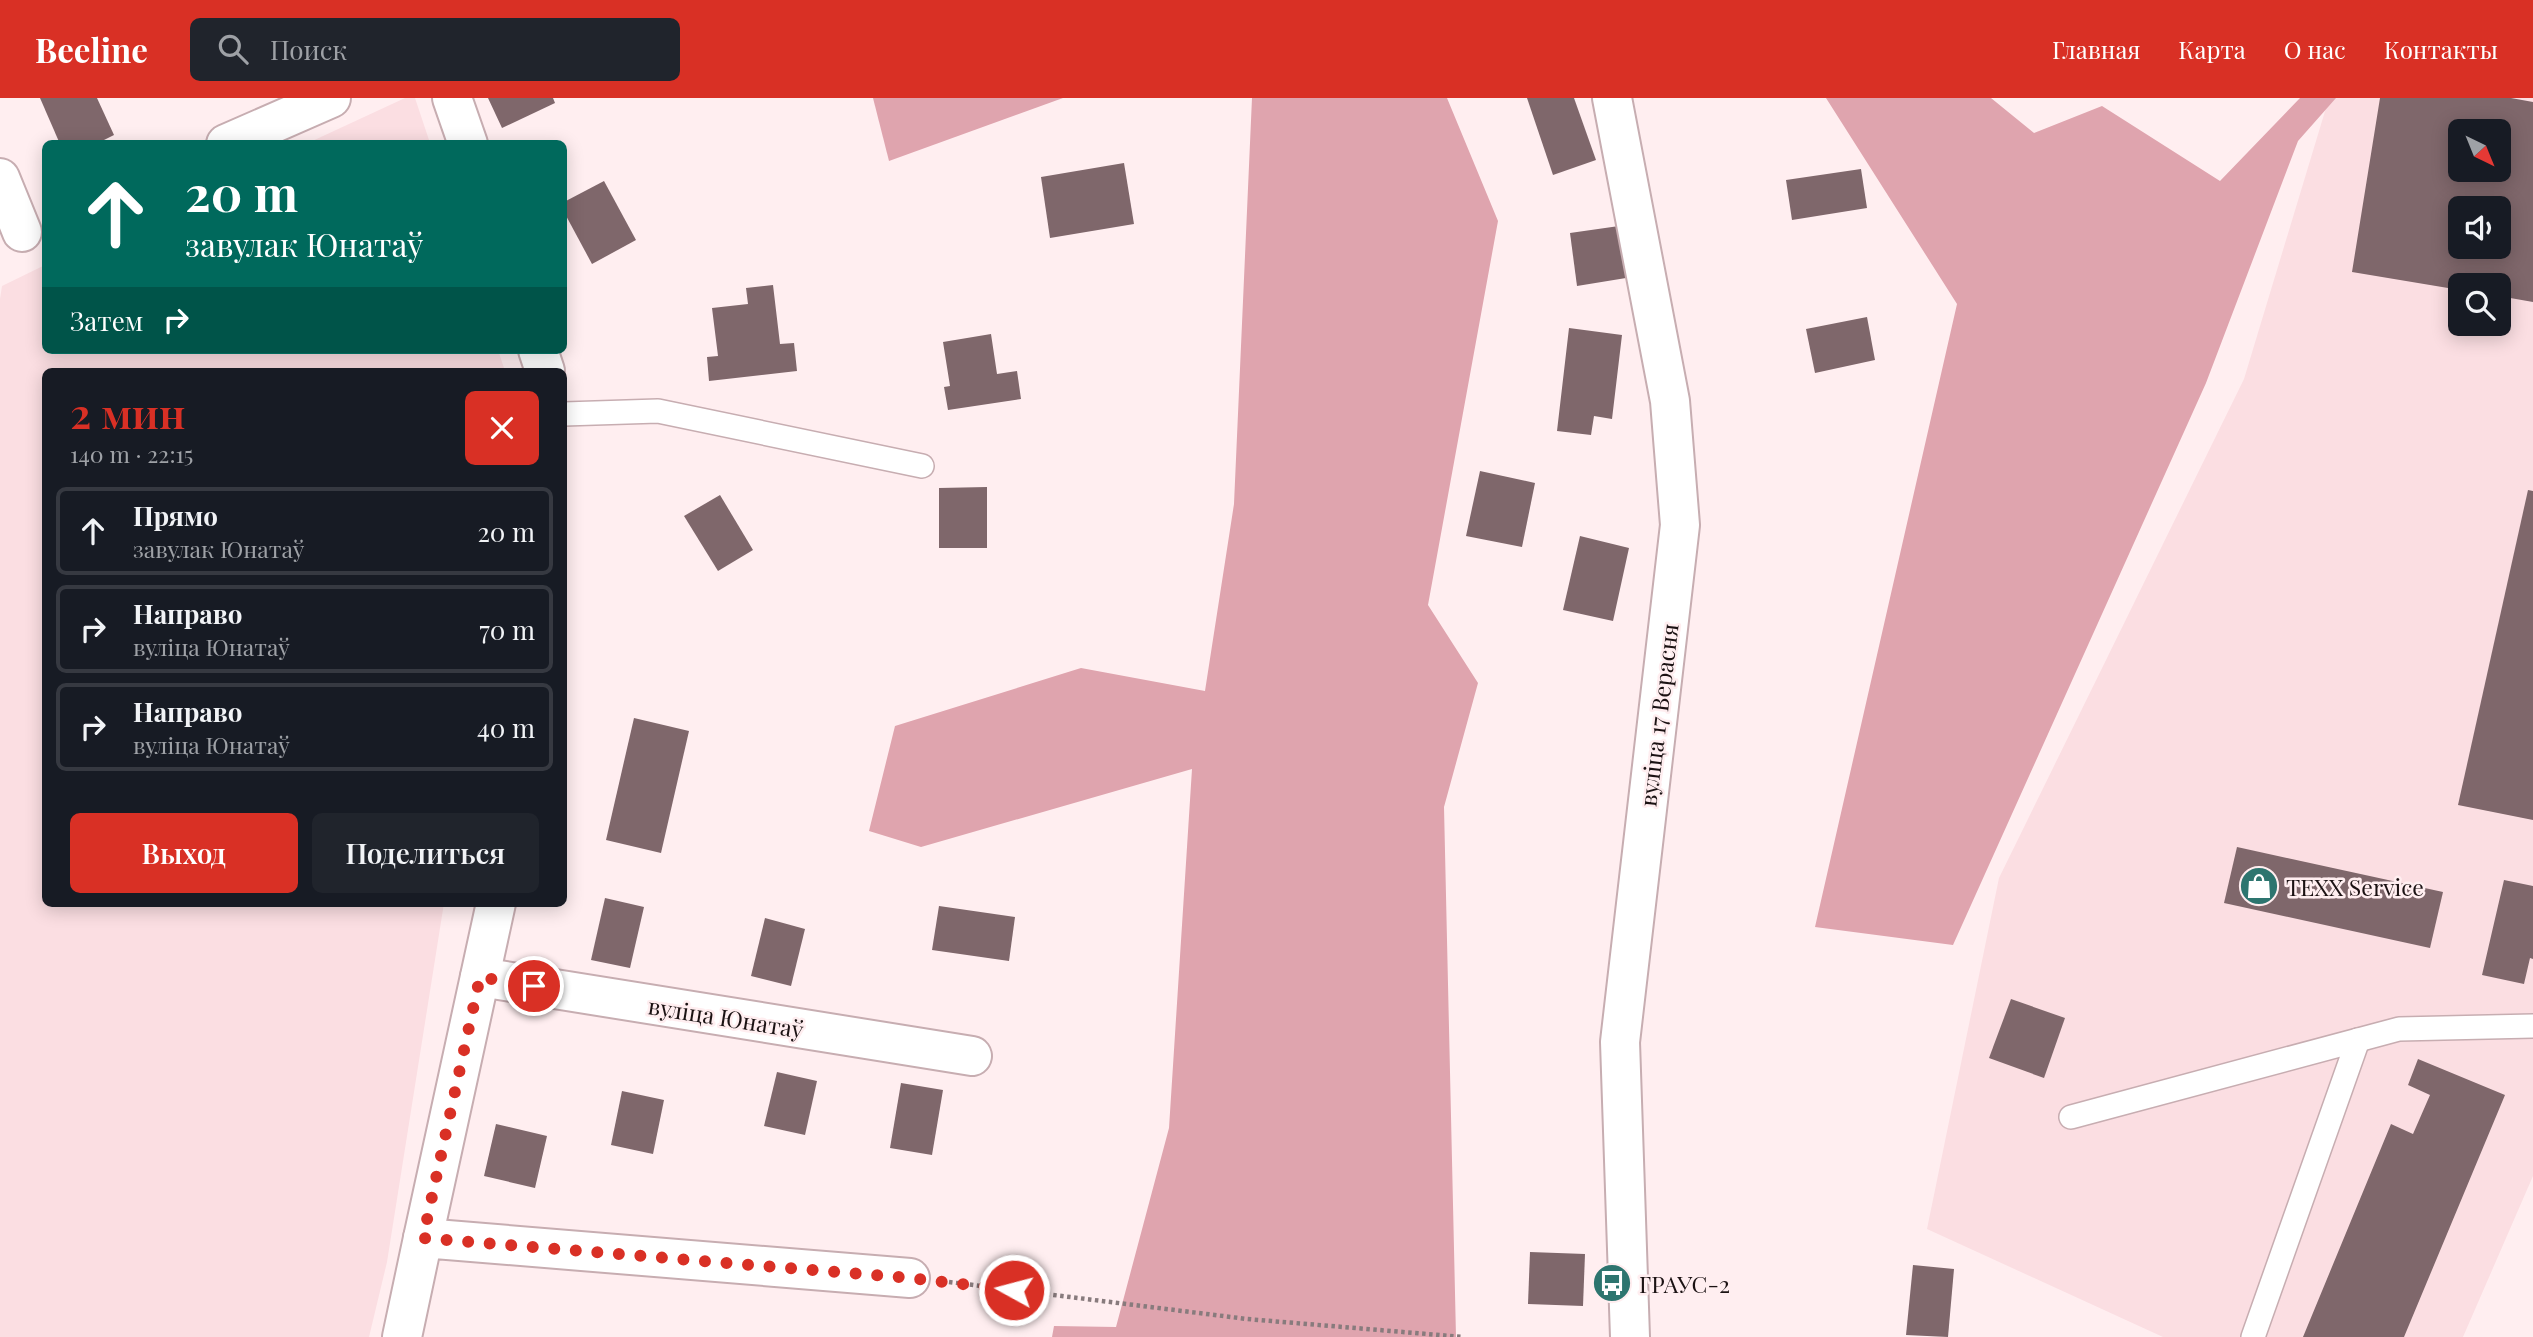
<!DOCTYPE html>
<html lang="ru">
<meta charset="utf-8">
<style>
:root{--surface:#171b24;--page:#20242c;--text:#f1f3f6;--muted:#9ea1a6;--line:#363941;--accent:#d93025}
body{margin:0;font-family:"Playfair Display",serif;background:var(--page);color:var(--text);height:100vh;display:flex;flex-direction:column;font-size:26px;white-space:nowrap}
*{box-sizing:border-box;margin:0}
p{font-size:23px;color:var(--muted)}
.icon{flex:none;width:38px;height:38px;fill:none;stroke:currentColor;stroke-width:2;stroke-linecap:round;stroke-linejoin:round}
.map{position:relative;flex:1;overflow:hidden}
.details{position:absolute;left:42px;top:270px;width:525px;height:539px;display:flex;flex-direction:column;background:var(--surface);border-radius:10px;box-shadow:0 4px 18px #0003}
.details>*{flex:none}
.top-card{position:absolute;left:42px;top:42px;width:525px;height:214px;border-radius:10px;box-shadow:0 4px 18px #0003;background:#00695c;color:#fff;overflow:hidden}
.needle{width:46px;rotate:137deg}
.tools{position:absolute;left:2448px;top:21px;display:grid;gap:14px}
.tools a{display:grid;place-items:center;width:63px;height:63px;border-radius:10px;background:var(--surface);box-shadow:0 4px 18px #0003;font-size:35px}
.pin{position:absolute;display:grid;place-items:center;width:60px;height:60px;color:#fff;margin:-30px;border:4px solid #fff;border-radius:50%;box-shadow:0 2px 7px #0007}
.me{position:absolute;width:77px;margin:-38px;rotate:277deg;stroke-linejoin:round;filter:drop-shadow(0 0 5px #0008)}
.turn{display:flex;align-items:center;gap:24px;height:147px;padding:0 28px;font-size:32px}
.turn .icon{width:91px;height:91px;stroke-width:2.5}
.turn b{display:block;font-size:49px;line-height:60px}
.then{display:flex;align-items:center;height:66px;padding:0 28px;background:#0003;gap:14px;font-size:26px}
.round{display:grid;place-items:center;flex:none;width:74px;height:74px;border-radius:10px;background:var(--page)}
.overview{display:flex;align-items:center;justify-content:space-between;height:119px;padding:0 28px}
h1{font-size:42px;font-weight:600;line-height:52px;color:var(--accent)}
.cta{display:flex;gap:14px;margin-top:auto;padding:14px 28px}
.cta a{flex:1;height:80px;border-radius:10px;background:var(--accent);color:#fff;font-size:28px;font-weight:600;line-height:80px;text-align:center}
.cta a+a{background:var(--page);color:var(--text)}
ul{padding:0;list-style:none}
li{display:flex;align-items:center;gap:21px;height:88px;margin:0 14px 10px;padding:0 14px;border:4px solid var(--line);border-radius:10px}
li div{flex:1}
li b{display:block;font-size:26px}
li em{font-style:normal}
header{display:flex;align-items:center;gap:42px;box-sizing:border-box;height:98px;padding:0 35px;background:var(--accent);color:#fff}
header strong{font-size:33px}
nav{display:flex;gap:38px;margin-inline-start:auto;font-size:24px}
.search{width:490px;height:63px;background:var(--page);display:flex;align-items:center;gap:18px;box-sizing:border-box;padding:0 24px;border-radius:10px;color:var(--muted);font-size:26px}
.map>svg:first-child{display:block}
.built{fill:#fbdee2;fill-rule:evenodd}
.forest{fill:#dfa4ae}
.building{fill:#7f676b;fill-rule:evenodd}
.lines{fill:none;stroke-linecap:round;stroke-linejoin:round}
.service-casing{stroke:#c7adb1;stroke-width:26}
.minor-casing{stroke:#c7adb1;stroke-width:42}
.tertiary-casing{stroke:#c7adb1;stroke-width:42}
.path{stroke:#887b7d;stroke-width:4.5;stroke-dasharray:3.5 3.5;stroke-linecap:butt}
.service{stroke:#fff;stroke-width:23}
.minor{stroke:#fff;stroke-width:38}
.tertiary{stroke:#fff;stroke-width:38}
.route{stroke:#d93025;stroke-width:12;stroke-dasharray:0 21.6}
.labels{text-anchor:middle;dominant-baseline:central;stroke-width:5;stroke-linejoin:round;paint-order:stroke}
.street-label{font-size:23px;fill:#1b1213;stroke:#ffeef0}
.poi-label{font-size:23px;fill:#1b1213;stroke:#ffeef0;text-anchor:start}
</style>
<header>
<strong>Beeline</strong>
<div class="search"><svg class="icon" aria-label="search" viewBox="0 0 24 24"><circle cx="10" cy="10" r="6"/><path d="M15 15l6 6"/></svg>Поиск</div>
<nav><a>Главная</a><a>Карта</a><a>О нас</a><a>Контакты</a></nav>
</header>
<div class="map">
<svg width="2533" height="1239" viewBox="0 0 2533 1239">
<rect width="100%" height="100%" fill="#ffeef0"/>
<g class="built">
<polygon points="405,0 415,0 430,45 308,45"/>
<path d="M2329,0H2533V1078L2463,1239H2163L1927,1131L1999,780L2244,281ZM2460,33H2499V72H2460ZM2460,110H2499V149H2460ZM2460,187H2499V226H2460Z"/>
<polygon points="45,167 46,252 498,252 505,273 46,273 46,805 444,805 387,1164 369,1239 0,1239 0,201 2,188"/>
</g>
<g class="forest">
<polygon points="873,0 1063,0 889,63"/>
<polygon points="1252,0 1447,0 1498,123 1428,507 1478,585 1444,709 1456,1239 1052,1239 1054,1228 1116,1229 1169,1030 1192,671 921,749 869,733 895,628 1081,570 1205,593 1234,406"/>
<polygon points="1826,0 1991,0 2034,35 2102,8 2220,83 2300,0 2336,0 2298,43 2206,285 1953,847 1815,829 1957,206"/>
</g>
<g class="building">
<polygon points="40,0 97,0 114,37 96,46 60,46"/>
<polygon points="488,0 553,0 555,5 502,30"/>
<polygon points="1527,0 1574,0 1596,62 1553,77"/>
<path d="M2380,0H2511L2533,4V204L2499,198V187H2460V192L2352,174ZM2460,33H2499V72H2460ZM2460,110H2499V149H2460Z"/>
<polygon points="1124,65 1134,126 1050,140 1041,79"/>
<polygon points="1861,71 1867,110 1792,122 1786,82"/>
<polygon points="604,83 636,142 592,166 564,114 564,104"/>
<polygon points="1619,128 1626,180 1577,188 1570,135"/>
<polygon points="773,187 780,246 794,245 797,273 709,283 707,259 718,258 712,210 748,206 746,190"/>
<polygon points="1867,219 1875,262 1815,275 1806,231"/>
<polygon points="1569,230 1622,237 1612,321 1594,318 1591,337 1557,333"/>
<polygon points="991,236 997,276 1017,273 1021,301 948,312 944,289 950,288 943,244"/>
<polygon points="1480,373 1535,385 1522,449 1466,438"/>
<polygon points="987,389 987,450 939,450 939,390"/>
<polygon points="2528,392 2533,393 2533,722 2458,707"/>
<polygon points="720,397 753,452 718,473 684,418"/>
<polygon points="1580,438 1629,450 1613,523 1563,512"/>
<polygon points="634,620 689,633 661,755 606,742"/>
<polygon points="2237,749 2443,794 2430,850 2224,805"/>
<polygon points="2504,782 2533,788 2533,861 2530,860 2524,886 2482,877"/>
<polygon points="605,800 644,809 630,870 591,862"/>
<polygon points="939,808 1015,819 1009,863 932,852"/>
<polygon points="765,820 805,831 791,888 751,878"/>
<polygon points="2011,901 2065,920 2044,980 1989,960"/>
<polygon points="2418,961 2505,997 2404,1239 2303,1239 2391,1026 2413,1036 2430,997 2408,987"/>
<polygon points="777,974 817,983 805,1037 764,1028"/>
<polygon points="901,985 943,992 932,1057 890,1050"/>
<polygon points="622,993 664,1002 653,1056 611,1047"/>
<polygon points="496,1026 547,1038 535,1090 484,1078"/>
<polygon points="1530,1154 1585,1156 1583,1208 1528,1206"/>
<polygon points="1913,1167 1954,1171 1948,1239 1906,1237"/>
</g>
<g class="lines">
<g class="service-casing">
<g id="service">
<polyline points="564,316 658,313 922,368"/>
<polyline points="2071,1019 2399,931 2533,928"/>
<polyline points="2253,1239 2358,942"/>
</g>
</g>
<g class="minor-casing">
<g id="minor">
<polyline points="452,0 468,46"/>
<polyline points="226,46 331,0"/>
<polyline points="0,80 22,134"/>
<polyline points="538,252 545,273"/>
<polyline points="480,879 972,958"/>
<polyline points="423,1140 496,805"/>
<polyline points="402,1239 423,1140 910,1180"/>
</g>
</g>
<g class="tertiary-casing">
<polyline id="tertiary" points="1612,0 1670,303 1680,427 1620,944 1630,1239"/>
</g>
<polyline class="path" points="949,1184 1247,1221 1463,1239"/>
<use href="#service" class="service"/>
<use href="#minor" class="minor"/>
<use href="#tertiary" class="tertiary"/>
</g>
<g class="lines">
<polyline class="route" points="534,888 480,879 423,1140 910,1180 1014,1192"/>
</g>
<defs>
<g id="shop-disc" transform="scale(2.0125)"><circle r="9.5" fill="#2d756f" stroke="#ffeef0"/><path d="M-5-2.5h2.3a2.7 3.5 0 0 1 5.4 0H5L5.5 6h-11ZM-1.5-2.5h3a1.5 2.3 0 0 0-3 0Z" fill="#fff"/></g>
<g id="bus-disc" transform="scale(2.0125)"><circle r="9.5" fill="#2d756f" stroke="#ffeef0"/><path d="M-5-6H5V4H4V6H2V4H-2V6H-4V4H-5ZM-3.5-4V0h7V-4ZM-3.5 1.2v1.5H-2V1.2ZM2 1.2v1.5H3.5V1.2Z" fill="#fff"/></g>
</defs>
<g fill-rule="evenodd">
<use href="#shop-disc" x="2259" y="788"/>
<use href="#bus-disc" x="1612" y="1185"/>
</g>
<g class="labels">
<g class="street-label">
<text transform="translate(1658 617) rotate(-83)">вуліца 17 Верасня</text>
<text transform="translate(726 919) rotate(9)">вуліца Юнатаў</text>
</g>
<g class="poi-label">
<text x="2286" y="788">TEXX Service</text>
<text x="1639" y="1185">ГРАУС-2</text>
</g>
</g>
</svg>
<div class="tools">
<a><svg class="needle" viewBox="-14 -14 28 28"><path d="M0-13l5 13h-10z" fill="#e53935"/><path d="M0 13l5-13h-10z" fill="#9ea1a6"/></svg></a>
<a><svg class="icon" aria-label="sound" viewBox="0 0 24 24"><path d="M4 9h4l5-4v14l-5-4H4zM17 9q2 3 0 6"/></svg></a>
<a><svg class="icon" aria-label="search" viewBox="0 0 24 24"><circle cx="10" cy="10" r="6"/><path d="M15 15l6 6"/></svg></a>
</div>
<div class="pin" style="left:534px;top:888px;background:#d93025"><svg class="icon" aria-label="arrive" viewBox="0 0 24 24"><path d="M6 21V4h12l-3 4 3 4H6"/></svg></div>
<svg class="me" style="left:1014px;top:1192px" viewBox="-20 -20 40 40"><circle r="17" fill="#d93025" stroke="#fff" stroke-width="3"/><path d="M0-11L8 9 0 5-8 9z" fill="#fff"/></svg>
<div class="top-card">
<div class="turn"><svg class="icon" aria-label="ahead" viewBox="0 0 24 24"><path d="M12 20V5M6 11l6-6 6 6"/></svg><div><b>20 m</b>завулак Юнатаў</div></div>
<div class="then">Затем<svg class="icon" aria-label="right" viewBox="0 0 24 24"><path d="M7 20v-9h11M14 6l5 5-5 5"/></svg></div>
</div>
<section class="details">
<div class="overview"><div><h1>2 мин</h1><p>140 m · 22:15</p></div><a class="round" style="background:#d93025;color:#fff"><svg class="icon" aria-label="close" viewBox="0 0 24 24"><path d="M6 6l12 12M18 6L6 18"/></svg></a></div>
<ul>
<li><svg class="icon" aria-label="ahead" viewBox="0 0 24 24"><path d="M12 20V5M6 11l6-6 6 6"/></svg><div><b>Прямо</b><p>завулак Юнатаў</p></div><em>20 m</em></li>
<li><svg class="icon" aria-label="right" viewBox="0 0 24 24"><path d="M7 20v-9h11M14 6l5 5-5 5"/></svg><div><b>Направо</b><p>вуліца Юнатаў</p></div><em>70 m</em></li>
<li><svg class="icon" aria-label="right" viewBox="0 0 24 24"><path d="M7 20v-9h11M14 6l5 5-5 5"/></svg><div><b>Направо</b><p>вуліца Юнатаў</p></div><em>40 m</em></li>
</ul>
<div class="cta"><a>Выход</a><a>Поделиться</a></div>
</section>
</div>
